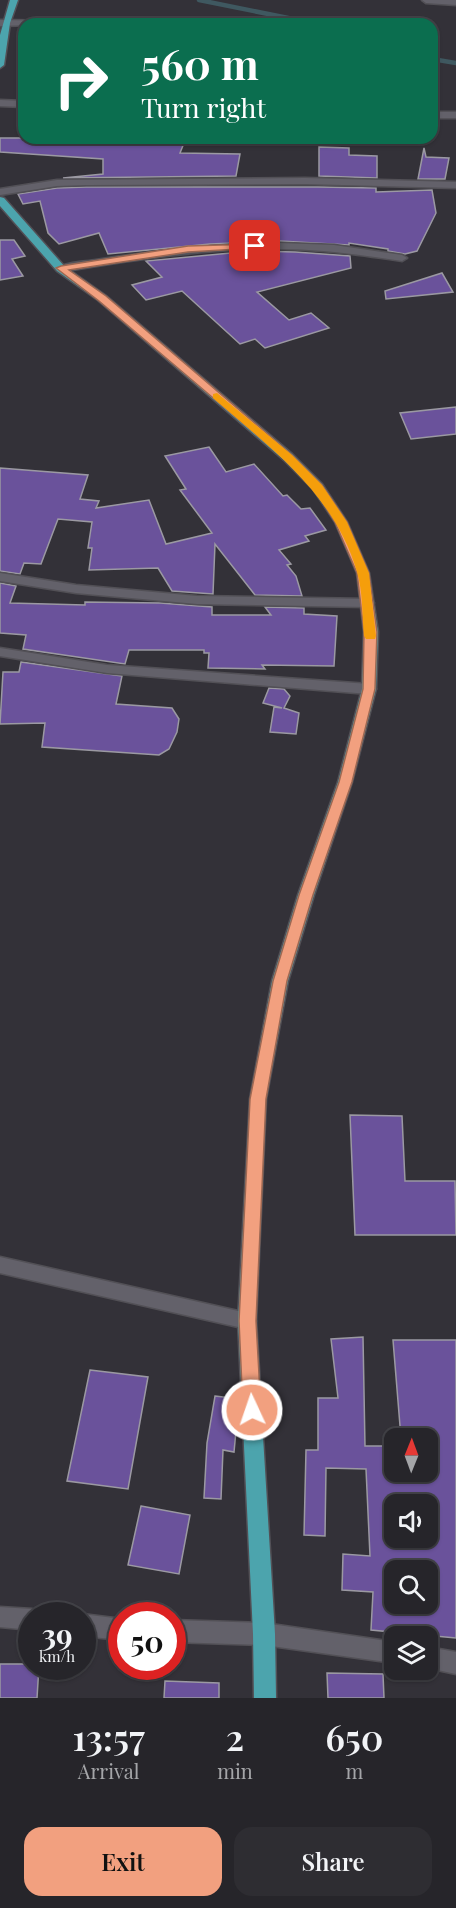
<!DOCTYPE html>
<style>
:root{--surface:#26252a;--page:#2e2d32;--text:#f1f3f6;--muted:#a4a5a8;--line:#424247;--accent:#f2a07f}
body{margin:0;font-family:"Playfair Display",serif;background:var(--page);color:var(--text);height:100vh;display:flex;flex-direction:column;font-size:22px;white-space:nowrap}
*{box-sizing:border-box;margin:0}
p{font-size:20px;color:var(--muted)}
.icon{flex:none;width:33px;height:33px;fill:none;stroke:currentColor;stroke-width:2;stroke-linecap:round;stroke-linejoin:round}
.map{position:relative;height:1698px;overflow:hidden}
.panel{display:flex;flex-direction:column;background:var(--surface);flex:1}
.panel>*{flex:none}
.top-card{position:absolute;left:18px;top:18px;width:420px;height:126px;border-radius:18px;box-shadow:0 2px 4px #0004,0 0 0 2px var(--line);background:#0b6e4f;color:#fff;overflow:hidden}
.needle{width:39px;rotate:1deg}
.controls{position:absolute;left:384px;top:1428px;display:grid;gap:12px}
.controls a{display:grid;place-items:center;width:54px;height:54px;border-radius:12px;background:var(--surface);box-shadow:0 2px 4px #0004,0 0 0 2px var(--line);font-size:30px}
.speed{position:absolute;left:18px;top:1602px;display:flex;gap:12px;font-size:30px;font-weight:700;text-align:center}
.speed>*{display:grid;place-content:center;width:78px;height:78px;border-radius:50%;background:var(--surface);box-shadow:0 2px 4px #0004,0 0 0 2px var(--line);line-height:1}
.speed small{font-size:15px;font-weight:400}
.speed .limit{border:9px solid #d22;background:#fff;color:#111}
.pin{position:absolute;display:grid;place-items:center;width:51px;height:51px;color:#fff;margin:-26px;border-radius:12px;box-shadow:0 3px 9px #0006}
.me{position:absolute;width:66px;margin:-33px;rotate:357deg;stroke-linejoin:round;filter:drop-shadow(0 0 4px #0008)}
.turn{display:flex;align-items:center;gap:21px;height:126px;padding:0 24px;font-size:27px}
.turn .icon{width:78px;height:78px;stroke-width:2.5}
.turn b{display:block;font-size:42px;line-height:51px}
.eta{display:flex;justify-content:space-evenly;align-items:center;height:102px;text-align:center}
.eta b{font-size:36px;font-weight:600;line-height:42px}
.primary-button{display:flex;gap:12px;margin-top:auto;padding:12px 24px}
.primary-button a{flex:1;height:69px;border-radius:18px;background:var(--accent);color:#111;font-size:24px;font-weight:600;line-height:69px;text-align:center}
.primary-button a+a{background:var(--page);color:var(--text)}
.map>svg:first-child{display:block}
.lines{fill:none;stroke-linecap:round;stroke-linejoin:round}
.stream{stroke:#3f5860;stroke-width:4.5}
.building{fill:#6a529b;stroke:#9b99a2;stroke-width:1.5;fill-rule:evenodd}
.minor-casing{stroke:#525056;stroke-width:3}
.major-casing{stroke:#525056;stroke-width:3}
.minor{fill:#63616a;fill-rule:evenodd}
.major{fill:#4ca4ad;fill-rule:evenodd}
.route{fill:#f2a07f;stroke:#9d6853;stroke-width:1.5}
.slow{fill:#f59e0b}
</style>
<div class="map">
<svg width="456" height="1698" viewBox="0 0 456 1698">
<rect width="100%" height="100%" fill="#333138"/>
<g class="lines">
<g class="stream">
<polyline points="199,0 318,24"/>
<polyline points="432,59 456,63"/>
</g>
</g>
<g class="building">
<polygon points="0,138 186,138 180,153 240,154 236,176 63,178 103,174 103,159 0,152"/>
<polygon points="319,147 349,148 349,155 377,156 377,178 319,176"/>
<polygon points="424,148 426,157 449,158 445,179 418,179"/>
<polygon points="318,187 376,188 376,192 432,190 436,213 417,251 405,254 388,251 388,249 349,243 349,245 280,241 210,244 108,254 99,233 59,244 48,233 40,201 23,204 18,194 57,188 86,187"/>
<polygon points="0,240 14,240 25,256 12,259 23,276 0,280"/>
<polygon points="252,251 295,252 350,256 351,268 257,292 289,320 311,313 329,328 265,348 255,339 240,344 182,291 146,300 132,285 162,277 146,261"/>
<polygon points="442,273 453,292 386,299 385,291"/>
<polygon points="456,407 456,434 411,439 400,413"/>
<polygon points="209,447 226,472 254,464 283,496 287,495 301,509 310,508 326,530 305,536 309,541 279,550 291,564 287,565 296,576 302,596 255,595 215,544 213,594 172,591 158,568 89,570 92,548 88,548 92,522 58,519 41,564 24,563 20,574 0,571 0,468 88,475 80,499 99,501 96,508 149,500 166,544 212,533 180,490 186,489 165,456"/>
<polygon points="0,583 16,586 10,603 85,605 85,602 160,603 212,607 212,615 271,615 265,607 304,608 304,614 337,616 334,666 262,665 265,669 208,668 209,653 204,653 204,650 129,650 125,664 23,649 26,635 0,633"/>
<polygon points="21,662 122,676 116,704 172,708 179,719 177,732 169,749 159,755 42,747 45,723 0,724 3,672 19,672"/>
<polygon points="269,688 284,689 290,696 284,708 299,713 296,734 270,732 274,707 282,708 263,703"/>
<polygon points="350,1115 402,1116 405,1181 455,1181 456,1235 355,1235"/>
<path d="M363,1337L365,1446H394V1472H428V1438H401L393,1340H456V1638L371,1630L373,1592L342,1590L343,1554L370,1556L366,1469L326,1468L325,1536L304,1535L306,1450H318V1398H338L331,1339ZM394,1504H428V1538H394ZM394,1570H428V1604H394Z"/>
<polygon points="90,1370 148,1377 128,1489 67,1481"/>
<polygon points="215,1396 239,1399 234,1452 223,1450 221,1499 204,1498 207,1443"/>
<polygon points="141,1506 190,1515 179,1574 128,1565"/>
<polygon points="0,1664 32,1664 32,1666 39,1666 37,1698 0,1698"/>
<polygon points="327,1673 383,1674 384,1698 328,1698"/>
<polygon points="165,1681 219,1683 219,1698 164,1698"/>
</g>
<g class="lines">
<g class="minor-casing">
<g id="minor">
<polygon points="422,0 456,0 456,5 426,3"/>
<polygon points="0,20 59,21 63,24 0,26"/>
<polygon points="0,100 24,101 24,107 0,106"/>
<rect x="432" y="112" width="24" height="6"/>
<polygon points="305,178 456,182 456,188 305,184 86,185 57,186 0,195 0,189 57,180"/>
<path d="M280,243L334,245L402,255L407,258L402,261C361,255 321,249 279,249C206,248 133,260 61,272L56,269C65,262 84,262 96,260C157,250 218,244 280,243Z"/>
<polygon points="0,573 76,585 197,596 367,599 374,603 367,607 197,604 76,593 0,581"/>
<polygon points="0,648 107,665 369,684 376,689 369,694 107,673 0,656"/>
<polygon points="0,1257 247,1313 254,1315 256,1321 254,1327 247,1329 0,1273"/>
<polygon points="0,1607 32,1609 41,1616 32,1616 32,1630 0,1627"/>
<polygon points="82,1614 122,1619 122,1640 82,1636 82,1616 80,1616"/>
<polygon points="172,1620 264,1623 394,1642 394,1663 264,1645 172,1642"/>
<polygon points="428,1647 456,1652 456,1674 428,1668"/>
</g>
</g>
<g class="major-casing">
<g id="major">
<polygon points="10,0 18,0 10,23 4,65 0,68 0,35"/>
<polygon points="0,197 4,198 65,267 106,296 292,454 322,484 347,522 369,573 378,632 376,689 352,782 314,895 288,981 266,1099 256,1321 275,1634 276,1698 254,1698 253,1634 238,1321 250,1099 272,981 298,895 338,782 362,689 364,632 357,573 335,522 313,489 284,460 98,300 57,271 0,206"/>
</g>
</g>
<use href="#minor" class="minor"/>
<use href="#major" class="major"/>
</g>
<polygon class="route" points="255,244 258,244 258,248 188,252 69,270 106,296 292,455 322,485 347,522 369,573 377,632 375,689 352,782 313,895 287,981 266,1099 256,1321 261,1410 258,1416 252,1418 246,1416 243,1410 239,1321 250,1099 273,981 299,895 339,782 363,689 364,632 357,573 335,522 314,489 285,459 99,301 56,268 61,266 188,246"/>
<path class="slow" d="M217,393L292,455L322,485L347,522L369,573L376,636L375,639H366L364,636C362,615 363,592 357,572C335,495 271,448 213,398V394Z"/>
</svg>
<div class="controls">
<a><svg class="needle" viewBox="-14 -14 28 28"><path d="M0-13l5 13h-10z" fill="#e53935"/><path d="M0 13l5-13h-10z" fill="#a4a5a8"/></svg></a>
<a><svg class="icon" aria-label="sound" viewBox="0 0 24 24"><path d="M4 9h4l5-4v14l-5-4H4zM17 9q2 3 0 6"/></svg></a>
<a><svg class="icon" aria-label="search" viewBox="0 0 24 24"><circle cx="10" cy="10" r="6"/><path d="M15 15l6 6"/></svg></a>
<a><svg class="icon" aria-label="layers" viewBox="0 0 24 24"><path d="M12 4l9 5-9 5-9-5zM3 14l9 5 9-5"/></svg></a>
</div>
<div class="speed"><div>39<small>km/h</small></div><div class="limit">50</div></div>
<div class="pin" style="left:255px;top:246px;background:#d93025"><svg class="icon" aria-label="arrive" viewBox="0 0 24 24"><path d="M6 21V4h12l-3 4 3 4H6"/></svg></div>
<svg class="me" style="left:252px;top:1410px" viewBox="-20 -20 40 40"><circle r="17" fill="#f2a07f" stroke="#fff" stroke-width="3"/><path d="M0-11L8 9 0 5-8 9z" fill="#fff"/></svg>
<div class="top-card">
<div class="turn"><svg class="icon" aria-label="right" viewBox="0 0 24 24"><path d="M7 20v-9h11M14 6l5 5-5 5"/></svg><div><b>560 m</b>Turn right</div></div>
</div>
</div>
<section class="panel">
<div class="eta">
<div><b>13:57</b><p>Arrival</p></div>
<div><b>2</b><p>min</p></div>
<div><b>650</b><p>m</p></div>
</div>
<div class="primary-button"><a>Exit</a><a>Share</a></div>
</section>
